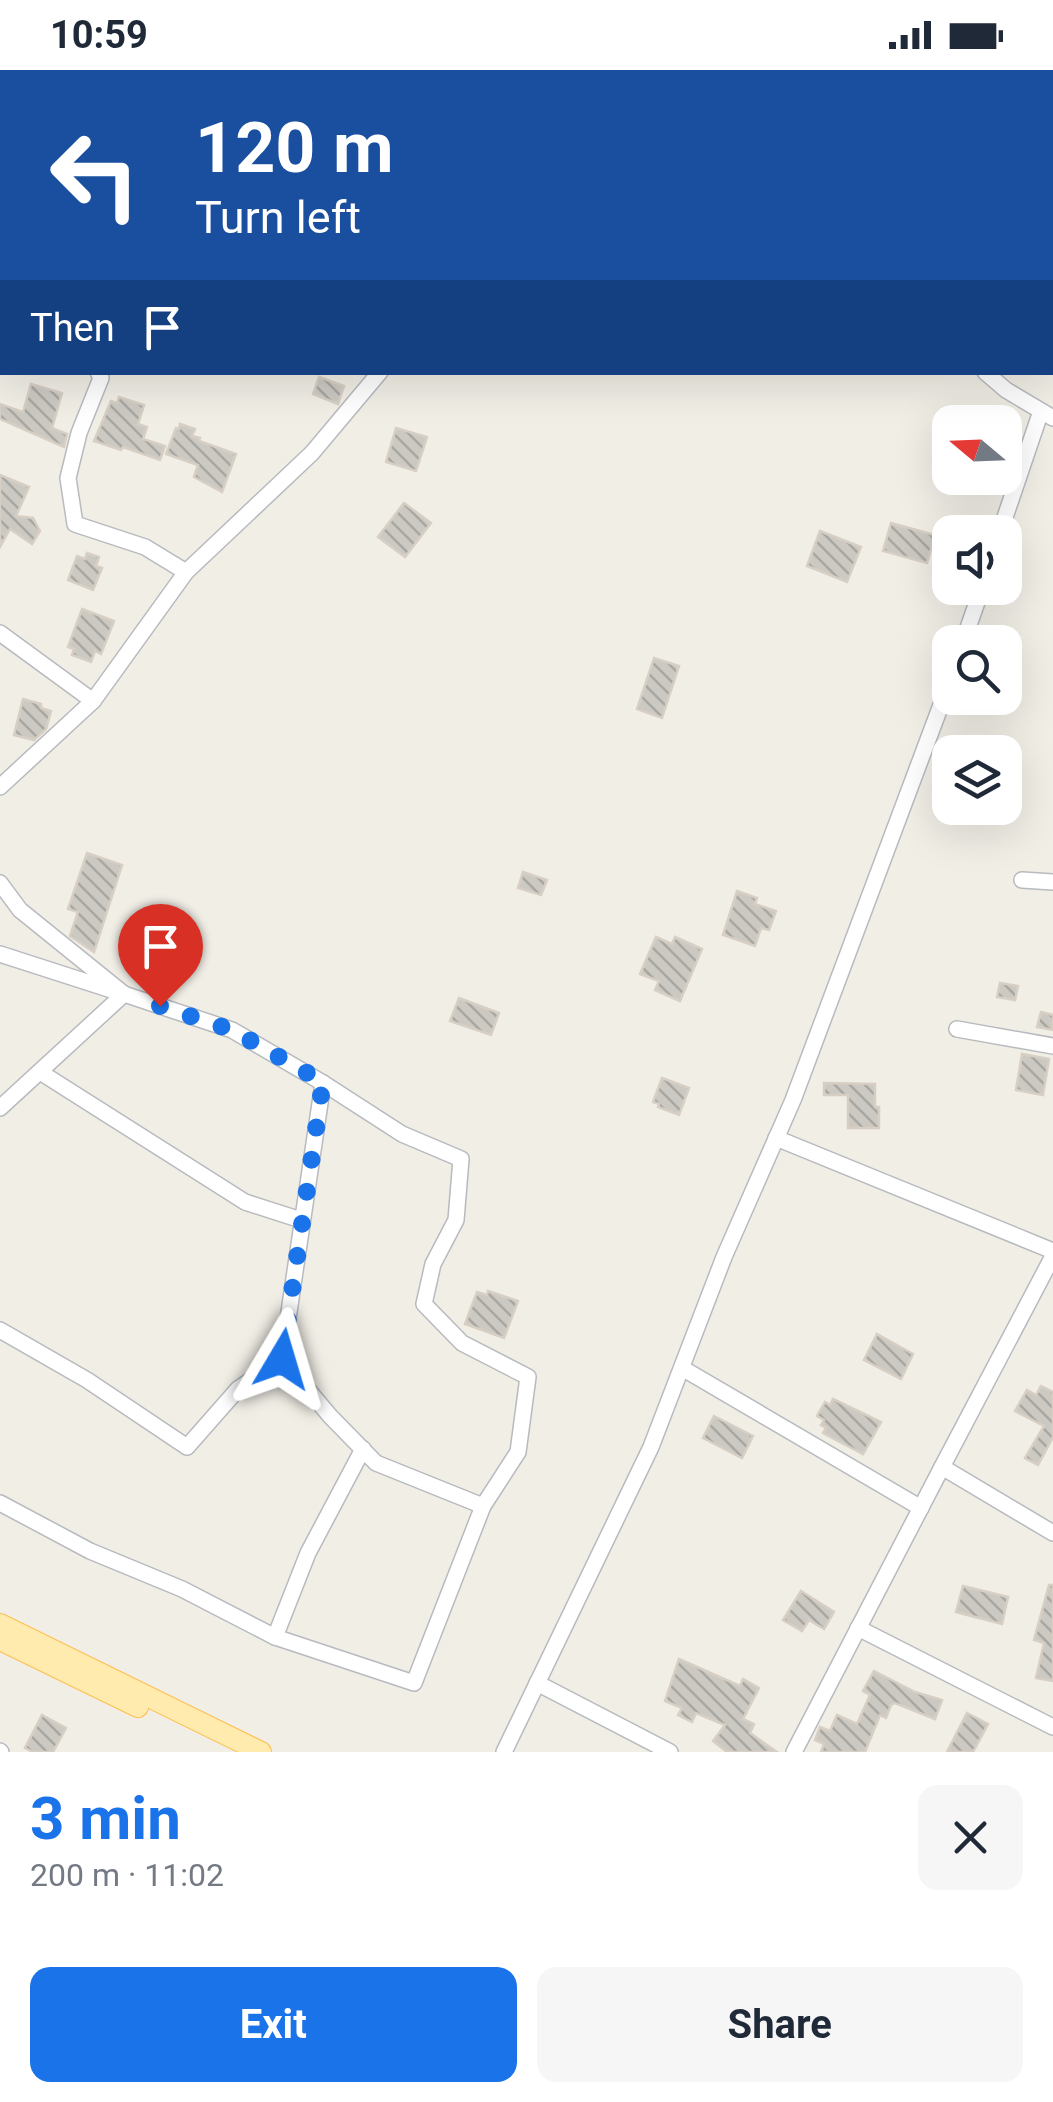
<!DOCTYPE html>
<meta charset="utf-8">
<style>
:root{--surface:#fff;--page:#f6f6f7;--text:#1f2937;--muted:#747a83;--accent:#1a73e8}
body{margin:0;font-family:Roboto,sans-serif;background:var(--page);color:var(--text);height:100vh;display:flex;flex-direction:column;font-size:38px;white-space:nowrap}
*{box-sizing:border-box;margin:0}
p{font-size:32px;color:var(--muted)}
.icon{flex:none;width:55px;height:55px;fill:none;stroke:currentColor;stroke-width:2;stroke-linecap:round;stroke-linejoin:round}
.map{position:relative;height:1682px;overflow:hidden}
.drawer{display:flex;flex-direction:column;background:var(--surface);flex:1}
.drawer>*{flex:none}
.hud{position:absolute;left:0px;top:0px;width:1055px;height:305px;box-shadow:0 10px 40px #0002;background:#1a4fa0;color:#fff;overflow:hidden}
.needle{width:65px;rotate:289deg}
.controls{position:absolute;left:932px;top:335px;display:grid;gap:20px}
.controls a{display:grid;place-items:center;width:90px;height:90px;border-radius:20px;background:var(--surface);box-shadow:0 10px 40px #0002;font-size:50px}
.pin{position:absolute;display:grid;place-items:center;width:85px;height:85px;color:#fff;margin:-102px -42px;border-radius:50% 50% 50% 0;rotate:-45deg;box-shadow:0 0 10px #0007}
.pin .icon{rotate:45deg}
.me{position:absolute;width:110px;margin:-55px;rotate:7deg;stroke-linejoin:round;filter:drop-shadow(0 0 8px #0008)}
.turn{display:flex;align-items:center;gap:35px;height:210px;padding:0 30px;font-size:45px}
.turn .icon{width:130px;height:130px;stroke-width:2.5}
.turn b{display:block;font-size:70px;line-height:85px}
.then{display:flex;align-items:center;height:95px;padding:0 30px;background:#0003;gap:20px;font-size:38px}
.round{display:grid;place-items:center;flex:none;width:105px;height:105px;border-radius:20px;background:var(--page)}
.summary{display:flex;align-items:center;justify-content:space-between;height:170px;padding:0 30px}
h1{font-size:60px;font-weight:700;line-height:75px;color:var(--accent)}
.primary-button{display:flex;gap:20px;margin-top:auto;padding:20px 30px}
.primary-button a{flex:1;height:115px;border-radius:20px;background:var(--accent);color:#fff;font-size:40px;font-weight:700;line-height:115px;text-align:center}
.primary-button a+a{background:var(--page);color:var(--text)}
.status{display:flex;justify-content:space-between;align-items:center;height:70px;padding:0 50px;background:var(--surface);direction:ltr}
.status svg{height:28px;fill:currentColor}
.map>svg:first-child{display:block}
.building{fill:url(#building-back-hatch);stroke:#d7cfc4;stroke-width:2.5}
.lines{fill:none;stroke-linecap:round;stroke-linejoin:round}
.minor-casing{stroke:#b7babe;stroke-width:18}
.major-casing{stroke:#febf52;stroke-width:22}
.minor{stroke:#fff;stroke-width:15}
.major{stroke:#ffebad;stroke-width:20}
.route{stroke:#1a73e8;stroke-width:18;stroke-dasharray:0 32.4}
</style>
<div class="status"><b>10:59</b><svg viewBox="0 0 49 12"><path d="M0 12V9h3v3zM5 12V6h3v6zM10 12V3h3v9zM15 12V0h3v12zM26 1h20v11H26zM47 4h2v5h-2z"/></svg></div>
<div class="map">
<svg width="1053" height="1682" viewBox="0 0 1053 1682">
<defs>
<pattern id="building-back-hatch" width="6" height="6" patternUnits="userSpaceOnUse" patternTransform="scale(2.5)"><rect width="6" height="6" fill="#ccc9c3"/><path d="M-1 5l2 2M0 0l6 6M5-1l2 2" fill="none" stroke="#a9a7a2"/></pattern>
</defs>
<rect width="100%" height="100%" fill="#f1eee6"/>
<g class="building">
<polygon points="319,307 344,316 338,334 313,324"/>
<polygon points="31,314 62,323 52,358 67,364 64,377 0,349 0,334 23,342"/>
<polygon points="119,327 144,335 138,354 147,357 143,369 165,376 160,390 123,377 121,380 94,371 111,331 117,333"/>
<polygon points="180,354 195,359 192,366 200,368 199,371 236,384 222,422 194,407 198,395 166,384 176,358 179,359"/>
<polygon points="396,358 427,367 416,401 386,392"/>
<polygon points="0,405 29,417 16,446 33,448 40,461 32,474 10,459 0,477"/>
<polygon points="404,433 431,453 405,487 378,467"/>
<polygon points="891,453 935,465 927,493 883,481"/>
<polygon points="820,461 861,477 847,512 807,496"/>
<polygon points="87,483 99,487 96,496 102,498 93,520 68,510 77,486 85,489"/>
<polygon points="82,539 114,551 101,584 95,581 91,592 72,585 74,579 68,577"/>
<polygon points="654,588 679,596 662,648 637,639"/>
<polygon points="23,629 41,634 41,638 51,641 46,659 34,670 14,665"/>
<polygon points="87,783 122,795 94,882 70,866 78,842 68,839"/>
<polygon points="523,802 547,810 541,825 518,818"/>
<polygon points="737,821 757,828 755,834 776,841 769,860 761,858 755,876 723,865"/>
<polygon points="656,867 672,874 675,867 702,879 680,931 655,920 659,911 640,904"/>
<polygon points="1000,913 1018,916 1015,930 997,927"/>
<polygon points="459,928 499,943 491,965 450,951"/>
<polygon points="1041,942 1053,945 1053,960 1037,957"/>
<polygon points="1022,984 1049,989 1043,1025 1016,1020"/>
<polygon points="662,1008 689,1018 679,1045 658,1037 659,1034 653,1032"/>
<polygon points="824,1013 875,1014 875,1037 879,1037 879,1058 848,1058 848,1025 824,1025"/>
<polygon points="488,1221 518,1231 504,1268 465,1254 477,1222 487,1225"/>
<polygon points="877,1264 913,1284 901,1309 864,1290"/>
<polygon points="1041,1316 1053,1322 1053,1367 1038,1395 1025,1388 1044,1356 1015,1341 1027,1320 1036,1325"/>
<polygon points="833,1329 881,1352 863,1384 823,1363 826,1358 821,1355 824,1350 817,1346 825,1332 830,1335"/>
<polygon points="714,1346 753,1366 742,1388 703,1368"/>
<polygon points="1049,1515 1053,1515 1053,1611 1036,1608 1044,1573 1034,1570"/>
<polygon points="963,1516 1008,1527 1002,1554 956,1542"/>
<polygon points="801,1521 834,1542 824,1559 809,1550 802,1561 783,1550"/>
<polygon points="679,1589 740,1616 743,1609 759,1618 743,1649 754,1654 750,1663 777,1682 727,1682 713,1671 725,1655 696,1643 692,1652 678,1645 682,1638 665,1631"/>
<polygon points="874,1601 915,1622 942,1630 935,1649 895,1633 891,1635 886,1648 880,1645 865,1682 821,1682 824,1674 815,1670 820,1657 830,1661 837,1645 857,1654 870,1625 863,1621"/>
<polygon points="967,1643 988,1654 973,1682 947,1682"/>
<polygon points="42,1645 66,1658 53,1682 33,1682 25,1678"/>
</g>
<g class="lines">
<g class="minor-casing">
<g id="minor">
<polyline points="18,0 21,2"/>
<polyline points="629,0 632,2"/>
<polyline points="846,0 846,2"/>
<polyline points="1052,73 1053,72"/>
<polyline points="0,133 2,134"/>
<polyline points="1052,156 1053,156"/>
<polyline points="98,302 101,308 79,363 68,408 75,454 145,477 186,502"/>
<polyline points="985,302 1006,320 1053,348"/>
<polyline points="1000,462 1041,341"/>
<polyline points="0,563 93,631"/>
<polyline points="963,572 982,518"/>
<polyline points="0,717 93,631 186,502 312,383 380,302"/>
<polyline points="1022,810 1053,812"/>
<polyline points="0,813 20,840 124,924 232,960 323,1013 282,1289 330,1346 376,1393 483,1436 414,1613 275,1567 182,1519 90,1481 0,1433"/>
<polyline points="0,884 124,924 0,1038"/>
<polyline points="957,959 1053,976"/>
<polyline points="40,1002 245,1132 301,1150"/>
<polyline points="323,1013 402,1064 461,1089 456,1150 433,1194 424,1234 462,1273 528,1307 518,1382 483,1436"/>
<polyline points="776,1068 1053,1181"/>
<polyline points="0,1260 87,1310 187,1377 238,1319 282,1289"/>
<polyline points="682,1298 921,1438"/>
<polyline points="942,1397 1053,1186"/>
<polyline points="858,1558 1053,1657"/>
<polyline points="275,1567 308,1483 363,1379"/>
<polyline points="537,1613 670,1682"/>
<polyline points="0,1681 1,1682"/>
<polyline points="504,1682 651,1377 724,1187 793,1030 950,611"/>
<polyline points="794,1682 942,1397 1053,1463"/>
</g>
</g>
<g class="major-casing">
<g id="major">
<polyline points="0,1554 261,1682"/>
<polyline points="0,1570 138,1637"/>
</g>
</g>
<use href="#minor" class="minor"/>
<use href="#major" class="major"/>
</g>
<g class="lines">
<polyline class="route" points="160,936 232,960 323,1012 282,1289"/>
</g>
</svg>
<div class="controls">
<a><svg class="needle" viewBox="-14 -14 28 28"><path d="M0-13l5 13h-10z" fill="#e53935"/><path d="M0 13l5-13h-10z" fill="#747a83"/></svg></a>
<a><svg class="icon" aria-label="sound" viewBox="0 0 24 24"><path d="M4 9h4l5-4v14l-5-4H4zM17 9q2 3 0 6"/></svg></a>
<a><svg class="icon" aria-label="search" viewBox="0 0 24 24"><circle cx="10" cy="10" r="6"/><path d="M15 15l6 6"/></svg></a>
<a><svg class="icon" aria-label="layers" viewBox="0 0 24 24"><path d="M12 4l9 5-9 5-9-5zM3 14l9 5 9-5"/></svg></a>
</div>
<div class="pin" style="left:160px;top:936px;background:#d93025"><svg class="icon" aria-label="arrive" viewBox="0 0 24 24"><path d="M6 21V4h12l-3 4 3 4H6"/></svg></div>
<svg class="me" style="left:282px;top:1289px" viewBox="-20 -20 40 40"><path d="M0-17L14 15 0 8-14 15z" fill="#1a73e8" stroke="#fff" stroke-width="4"/></svg>
<div class="hud">
<div class="turn"><svg class="icon" aria-label="left" viewBox="0 0 24 24"><path d="M17 20v-9H6M10 6l-5 5 5 5"/></svg><div><b>120 m</b>Turn left</div></div>
<div class="then">Then<svg class="icon" aria-label="arrive" viewBox="0 0 24 24"><path d="M6 21V4h12l-3 4 3 4H6"/></svg></div>
</div>
</div>
<section class="drawer">
<div class="summary"><div><h1>3 min</h1><p>200 m · 11:02</p></div><a class="round"><svg class="icon" aria-label="close" viewBox="0 0 24 24"><path d="M6 6l12 12M18 6L6 18"/></svg></a></div>
<div class="primary-button"><a>Exit</a><a>Share</a></div>
</section>
